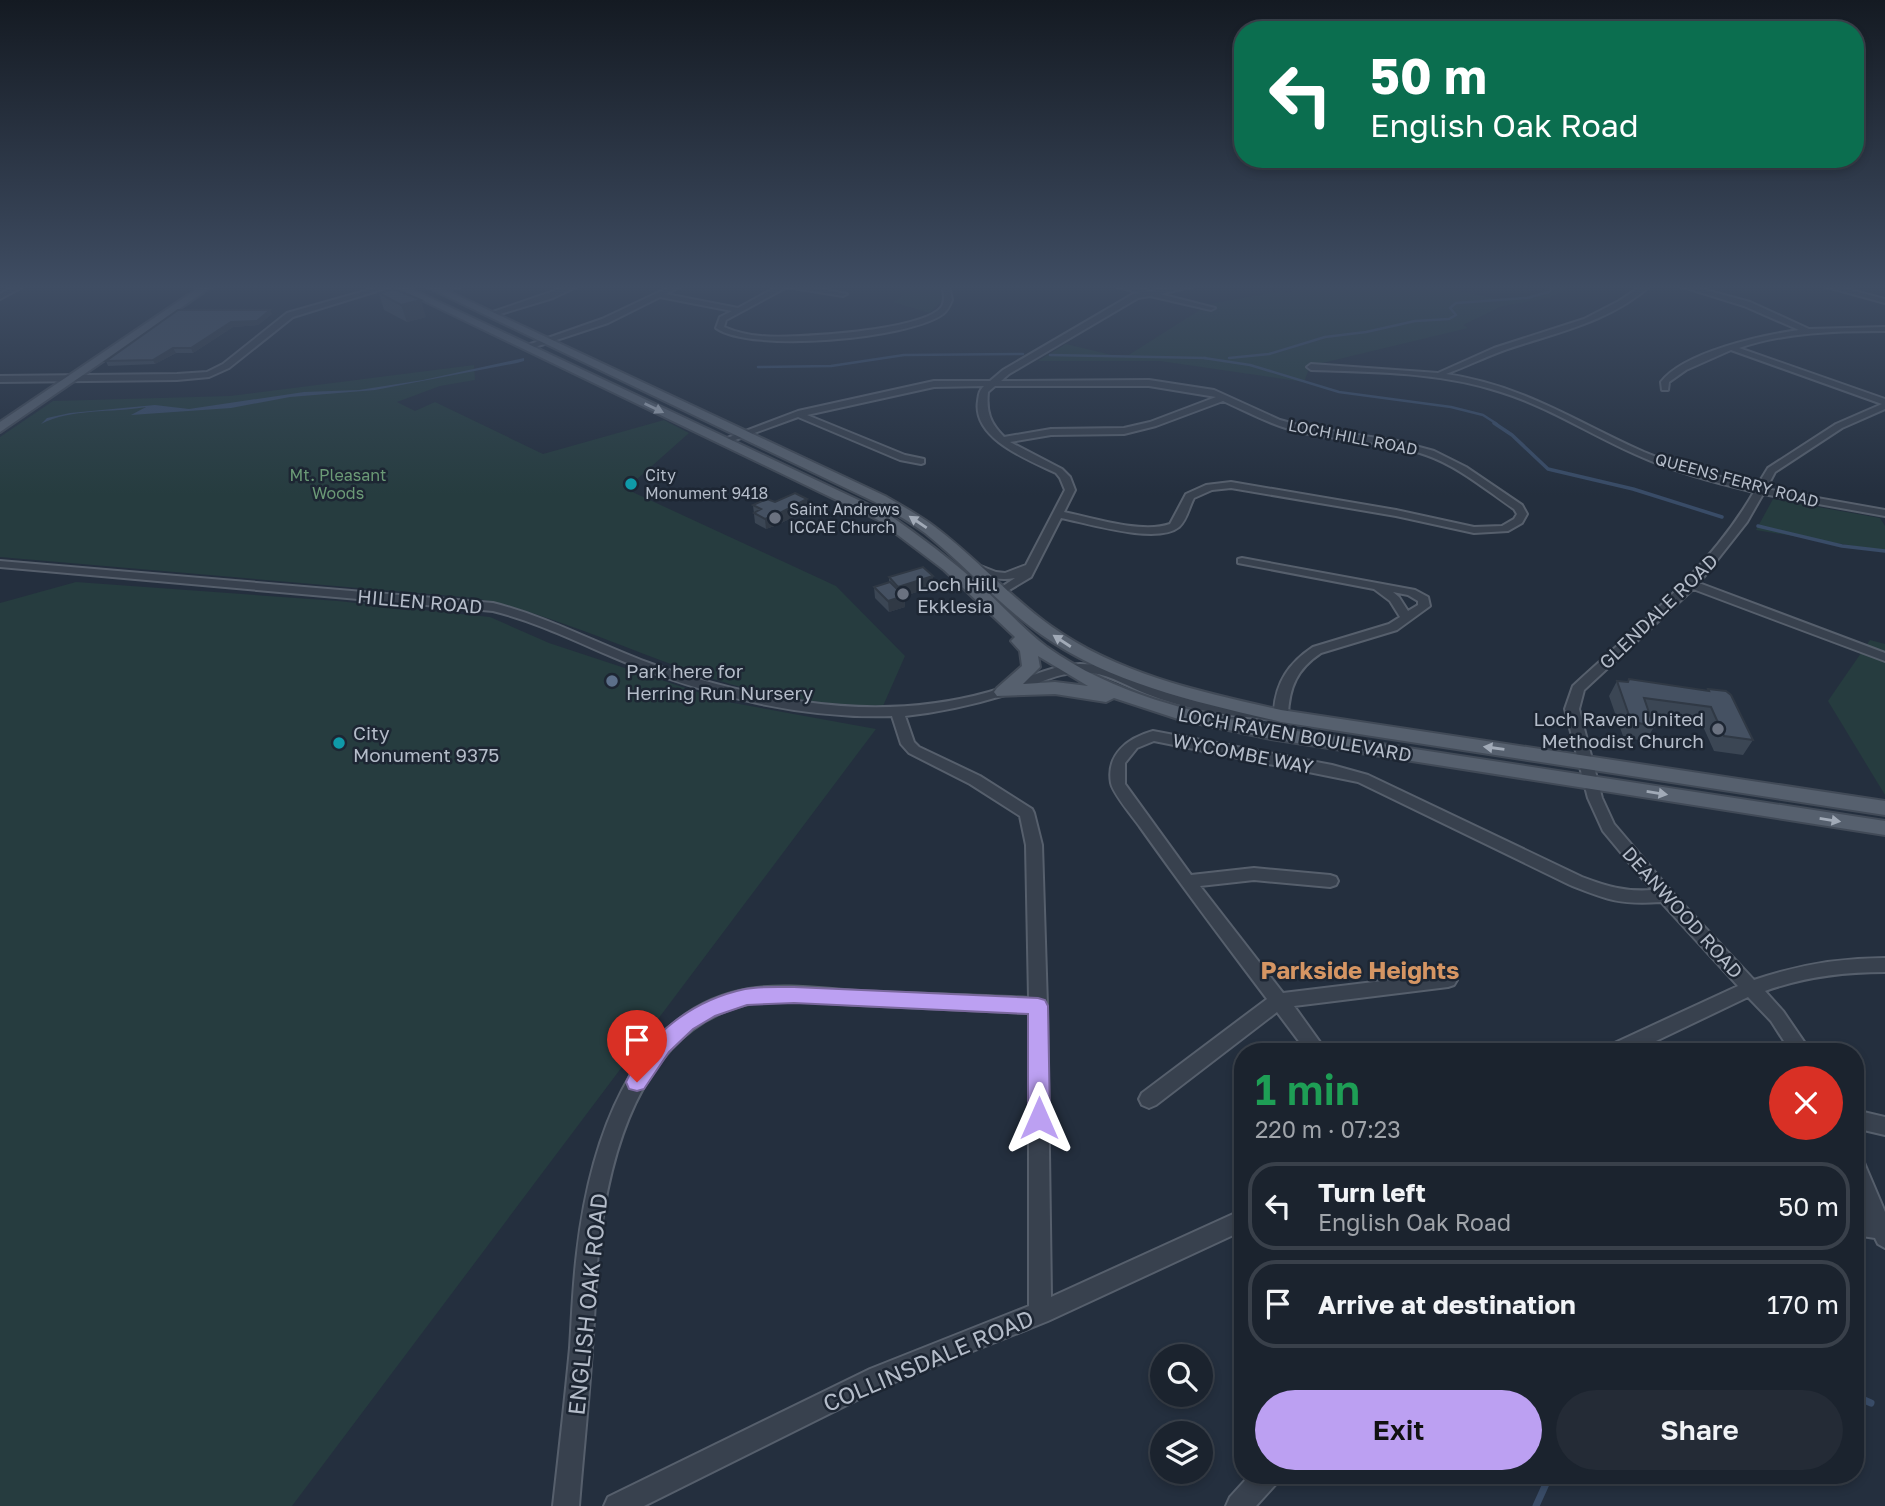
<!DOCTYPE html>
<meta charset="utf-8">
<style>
:root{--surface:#1b232e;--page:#242b36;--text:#f1f3f6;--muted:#a0a4aa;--line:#39404a;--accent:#bca0f2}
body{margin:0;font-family:"Golos Text",sans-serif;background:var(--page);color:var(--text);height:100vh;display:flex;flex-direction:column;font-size:26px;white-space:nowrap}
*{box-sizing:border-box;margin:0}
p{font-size:23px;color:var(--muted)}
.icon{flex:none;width:38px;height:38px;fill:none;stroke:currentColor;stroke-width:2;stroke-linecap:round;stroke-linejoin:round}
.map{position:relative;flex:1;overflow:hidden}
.sheet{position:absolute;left:1234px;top:1043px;width:630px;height:441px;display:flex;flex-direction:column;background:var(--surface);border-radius:28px;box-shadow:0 4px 10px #0003,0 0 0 2px var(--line)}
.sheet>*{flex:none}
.top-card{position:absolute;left:1234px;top:21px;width:630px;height:147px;border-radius:28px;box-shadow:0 4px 10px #0003,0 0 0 2px var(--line);background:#0b6e4f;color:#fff;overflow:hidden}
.buttons{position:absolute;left:1150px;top:1344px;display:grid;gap:14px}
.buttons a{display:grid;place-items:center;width:63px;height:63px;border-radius:50%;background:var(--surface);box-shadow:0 4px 10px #0003,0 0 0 2px var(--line);font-size:35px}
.pin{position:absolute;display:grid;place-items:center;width:60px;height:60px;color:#fff;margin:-72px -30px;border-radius:50% 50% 50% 0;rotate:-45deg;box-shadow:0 0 7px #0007}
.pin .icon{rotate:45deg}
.me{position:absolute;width:77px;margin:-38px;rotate:0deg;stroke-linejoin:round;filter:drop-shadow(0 0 5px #0008)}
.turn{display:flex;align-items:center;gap:24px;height:147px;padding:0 21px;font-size:32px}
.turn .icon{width:91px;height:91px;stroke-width:2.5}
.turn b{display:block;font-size:49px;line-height:60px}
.round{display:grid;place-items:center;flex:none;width:74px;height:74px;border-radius:37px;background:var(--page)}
.head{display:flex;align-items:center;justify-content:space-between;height:119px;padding:0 21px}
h1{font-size:42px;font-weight:600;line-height:52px;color:#1e9e55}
.primary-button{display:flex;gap:14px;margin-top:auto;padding:14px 21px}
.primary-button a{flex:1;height:80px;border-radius:42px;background:var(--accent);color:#111;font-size:28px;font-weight:600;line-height:80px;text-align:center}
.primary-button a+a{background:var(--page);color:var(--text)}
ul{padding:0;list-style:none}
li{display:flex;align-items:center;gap:21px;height:88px;margin:0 14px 10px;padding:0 7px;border:4px solid var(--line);border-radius:28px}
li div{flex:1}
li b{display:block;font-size:26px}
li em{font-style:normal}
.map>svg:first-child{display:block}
.green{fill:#263c3f}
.water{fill:#394c67}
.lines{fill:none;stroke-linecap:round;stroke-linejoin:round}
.stream-far2{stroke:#394c67;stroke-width:2.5}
.stream-far1{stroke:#394c67;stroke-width:3.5}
.stream{stroke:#394c67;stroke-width:7}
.minor-casing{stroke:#565f6c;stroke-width:4}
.major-casing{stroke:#414a57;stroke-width:4}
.minor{fill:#38414e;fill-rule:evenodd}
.major{fill:#56606e;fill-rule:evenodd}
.wall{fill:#3b4654}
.shaded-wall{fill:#303945}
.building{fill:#455162;stroke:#303945;stroke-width:2}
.oneway{fill:#a1aab7}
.route{fill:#bca0f2;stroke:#7a689d;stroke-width:2}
.culture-dot{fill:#0f9aa8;stroke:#1d2633;stroke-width:2.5}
.worship-dot{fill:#6b7280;stroke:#1d2633;stroke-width:2.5}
.service-dot{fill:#5c6f8a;stroke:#1d2633;stroke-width:2.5}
.labels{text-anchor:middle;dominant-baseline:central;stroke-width:5;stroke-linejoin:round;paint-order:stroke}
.far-street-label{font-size:16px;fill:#b4bcc9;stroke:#1d2633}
.far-park-label{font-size:16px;fill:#6b9a76;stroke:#1d2633}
.far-poi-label{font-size:16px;fill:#b4bcc9;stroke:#1d2633;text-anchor:start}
.poi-label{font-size:19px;fill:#b4bcc9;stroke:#1d2633;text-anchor:start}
.street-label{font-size:19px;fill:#b4bcc9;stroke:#1d2633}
.near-street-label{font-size:23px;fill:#b4bcc9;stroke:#1d2633}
.near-neighbourhood-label{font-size:24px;font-weight:bold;fill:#d59563;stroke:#1d2633}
</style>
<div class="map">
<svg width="1885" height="1506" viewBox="0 0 1885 1506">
<rect width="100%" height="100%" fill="#242f3e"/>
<g class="green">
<polygon points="899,285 940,285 941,302 929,313 893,302 901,298"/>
<polygon points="1296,285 1428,285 1498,299 1528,296 1557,285 1573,285 1549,298 1502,306 1463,325 1468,328 1310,366 1304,382 1160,361 1038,361 1066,344 1124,358 1209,304 1281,291 1290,293"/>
<path d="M474,365L475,380L440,386L397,402L415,411L435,402L543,454L664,420L689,433L626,489L836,586L905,656L883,706C836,705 791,700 745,688C654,664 568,617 475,598L0,557V437L53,401L230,396Z"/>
<polygon points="1773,499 1880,518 1885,526 1885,551 1756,530"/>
<polygon points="76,582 338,601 490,617 549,643 728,702 876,729 292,1506 0,1506 0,603"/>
<polygon points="1870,640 1885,644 1885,795 1828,701"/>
</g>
<path class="water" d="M524,358V361L517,363L375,390L290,397L231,408L131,415L146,407C113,413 71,408 41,424L47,418L70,413L155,405L189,409L304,392L359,390L423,380Z"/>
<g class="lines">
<g class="stream-far2">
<polyline points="1050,355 1206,358"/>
<polyline points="1204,358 1250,365 1339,392 1451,407 1483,415 1497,424"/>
<polyline points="1229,358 1269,354 1325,337 1366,332 1415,321 1449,319 1456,315 1450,308 1456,303 1527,298 1549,292 1552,285"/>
<polyline points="758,367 831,366 904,355 1023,354"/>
</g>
<g class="stream-far1">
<polyline points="1494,423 1512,435 1548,469 1633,489 1722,517"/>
<polyline points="1758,526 1842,546 1885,551"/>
</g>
<g class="stream">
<polyline points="1855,1396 1871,1403"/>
<polyline points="1536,1506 1550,1475"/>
</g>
<g class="minor-casing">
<g id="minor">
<polygon points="17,285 26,285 0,299 0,294"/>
<polygon points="386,285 396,285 293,317 229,368 209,377 177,380 0,382 0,376 177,374 207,372 223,364 287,313"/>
<polygon points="454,285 466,285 440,292 436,290"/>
<polygon points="571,285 580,285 553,298 494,316 487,314"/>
<path d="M674,285H683L666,294L738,308L780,285H800L847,294L843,296L787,287L726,320L724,327C736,332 748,335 761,336C791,339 927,331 942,306C946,299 943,291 942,285H949L952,300C950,305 948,310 943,314C909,339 751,353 716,328L720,317L732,311L660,297L608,323L529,349L522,347L602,319Z"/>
<path d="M1111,285H1122L1150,291L1199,285L1160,294L1215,308L1211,310L1150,296L1138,298L1009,374L1001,381L1149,380L1214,390L1280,420L1305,427L1397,441L1434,451L1466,467L1522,505L1527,514L1522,523L1508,531L1474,533L1396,516L1231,488L1212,490L1194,498C1189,507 1187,520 1179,527C1157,545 1087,523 1061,518L1031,577L1001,595L995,592L997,590L1015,578C998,581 980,577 967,566L973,563L996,572L1005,573L1026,565L1065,490L1060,478L1056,473C1029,460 972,439 978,401C979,394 979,391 984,386L934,387L807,415L905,455L924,459V463L921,464L900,460L798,417L727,443L719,441L798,411L934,381H990L1003,370L1133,294L1140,293ZM995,386H1149L1216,397L1150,422L1124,428L1051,429L1004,437C990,423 986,412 988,392ZM1223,401C1250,413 1275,427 1304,433C1344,441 1387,441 1426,455C1458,466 1486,490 1514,509L1517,514L1514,519L1502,526L1474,527L1396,510L1231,482L1206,485L1186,494L1170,524C1142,534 1093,518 1064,512L1075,490L1070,477L1062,469L1010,442L1051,435L1124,434L1156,426Z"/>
<path d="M1643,285H1651C1609,323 1553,333 1502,351C1483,358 1465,367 1446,374C1525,386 1574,421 1644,452C1680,467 1719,477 1757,486L1768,468L1836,424L1882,404L1731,350L1686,370L1669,382L1668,390H1662L1661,382C1684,352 1762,335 1799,330L1744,306L1677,285H1687L1750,302L1809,329L1885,327V331C1836,331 1785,332 1739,348L1885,399V409L1842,428L1775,472L1766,489L1885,510V516L1763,494L1747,522L1699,583L1885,653V661L1693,589L1584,690L1579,709L1602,798L1614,824L1671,891L1754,980C1798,965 1839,958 1885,958V972C1843,972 1804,977 1765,991L1783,1011L1811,1052H1791L1771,1021L1748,997L1633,1052H1605L1608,1046L1738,986L1661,902C1620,905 1608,900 1570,885L1358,782L1154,741L1137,748L1125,763V784L1191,875L1254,868L1330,875L1336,877L1338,881L1336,885L1330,887L1254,880L1200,886L1283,993L1448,973L1454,975L1457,980L1454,985L1448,987L1294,1006L1327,1052H1307L1277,1012L1156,1105L1149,1108L1142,1105L1139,1099L1142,1093L1267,999C1224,942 1181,885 1140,827C1133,817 1113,794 1111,783C1106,754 1128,738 1153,731L1332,765L1368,775L1582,877C1606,886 1625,892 1652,890L1603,831L1588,798L1565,709L1573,686C1638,626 1709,570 1754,492C1714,482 1674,472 1637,455C1591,435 1549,407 1501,392C1440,372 1374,372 1311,370L1307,367L1311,364L1438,373L1494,348L1584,319L1619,301Z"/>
<polygon points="1820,285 1831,285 1885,299 1885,303"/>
<path d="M1242,558L1415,590L1428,597L1430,606L1397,630L1321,653C1297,669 1289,687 1288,716C1280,723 1267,719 1257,718C1220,715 1183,708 1147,694C1129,687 1112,676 1093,673C1061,668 1034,687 1005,695C972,705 940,712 905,716L914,742L919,747L980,776L1032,809L1034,813L1042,845L1047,1006L1051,1297L1242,1210V1231L1048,1321L885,1386L644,1506H604L608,1497L870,1369L1029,1306V1013C973,1010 916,1008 860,1005C823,1004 781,996 744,1005C639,1032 608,1158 598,1253C595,1284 595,1316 592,1348C589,1401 583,1453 579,1506H553C559,1453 565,1401 570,1348C572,1316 573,1285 577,1253C589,1149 629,1009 749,989C785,983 823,989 860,991C916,994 973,995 1029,998L1026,845L1020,816L970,784L909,753L901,744L892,716C805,719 712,697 632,665C585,646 541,623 493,611L0,567V561L493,603C545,616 592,641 641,660C694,680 750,694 805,702C868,711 928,709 989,692C1019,683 1048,665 1080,664C1115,664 1148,687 1180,697C1211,706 1243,709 1274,711C1276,682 1289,663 1313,647L1389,624L1400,617L1390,601L1374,589L1238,563V559ZM1393,592L1408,595L1418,601V605L1408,611L1399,597Z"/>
<polygon points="1855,1110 1885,1117 1885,1135 1855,1128"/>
<polygon points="1855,1155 1862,1158 1885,1212 1885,1248 1878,1244 1875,1238 1855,1235 1855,1215 1866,1216 1855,1189"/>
<polygon points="1250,1475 1279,1475 1276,1484 1256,1506 1226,1506 1230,1497"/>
</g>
</g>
<g class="major-casing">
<g id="major">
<polygon points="203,285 214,285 0,432 0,422"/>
<path d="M391,285H403L888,514C920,536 951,560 981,586C1003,606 1023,629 1047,647C1113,694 1193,713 1271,727L1885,821V835L1271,739L1181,720L1114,698L1106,702L1055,694L997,696L994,692L997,688L1022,666L1020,651L1011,641L1015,637L944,570L878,520ZM1038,656L1088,686L1055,682L1023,684L1040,667Z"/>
<path d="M423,285H435L885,496C902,506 919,515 935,527C976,558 1010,597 1052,627C1120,675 1201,692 1281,710L1885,801V815L1281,722C1198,702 1113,685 1042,635C999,605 965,565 925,533C909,521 892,512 875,502Z"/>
</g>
</g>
<use href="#minor" class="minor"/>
<use href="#major" class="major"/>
</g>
<g class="wall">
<polygon points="379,293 426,317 407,322 384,310"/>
<polygon points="272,314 258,325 233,327 193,353 176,353 155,364 108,366 106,361"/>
<polygon points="753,505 808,510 777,525 766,529 755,523"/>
<polygon points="933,576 933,587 904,596 905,607 889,612 875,598 874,587 889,582 889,577"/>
<polygon points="1617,681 1706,691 1708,689 1753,740 1743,755 1714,751 1701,722 1650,715 1654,727 1645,742 1623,736 1609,696"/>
</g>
<g class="shaded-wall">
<polygon points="421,300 426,317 407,322 401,305"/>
<polygon points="270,310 272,314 258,325 233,327 193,353 191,348 231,322"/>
<polygon points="173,348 176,353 155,364 153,360"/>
<polygon points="807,499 808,510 777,525 766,529 765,519"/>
<polygon points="933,576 933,587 904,596 905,607 889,612 888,601 899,598 898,587"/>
</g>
<g class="building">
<polygon points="394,289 421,300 401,305 379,293"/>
<polygon points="178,310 270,310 257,321 231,322 191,348 173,348 153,360 106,361"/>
<polygon points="795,493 807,499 776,515 765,519 754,513 761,509 753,505 767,499 775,502"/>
<polygon points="923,567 933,576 898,587 889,577"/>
<polygon points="890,582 904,596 888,601 874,587"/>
<polygon points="1629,679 1709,691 1708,689 1726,691 1731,695 1753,740 1724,736 1711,707 1644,698 1654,727 1631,721 1617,681 1628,682"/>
</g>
<defs><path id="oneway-solid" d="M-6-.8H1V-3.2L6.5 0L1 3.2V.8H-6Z" transform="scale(1.75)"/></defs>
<g class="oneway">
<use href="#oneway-solid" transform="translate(654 408) rotate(26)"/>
<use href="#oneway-solid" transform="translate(918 522) rotate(-146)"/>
<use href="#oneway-solid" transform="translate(1062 641) rotate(-147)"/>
<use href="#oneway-solid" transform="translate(1494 748) rotate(-172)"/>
<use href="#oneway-solid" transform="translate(1657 793) rotate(9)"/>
<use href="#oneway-solid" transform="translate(1830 820) rotate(9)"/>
</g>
<linearGradient id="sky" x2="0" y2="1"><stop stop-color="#141a22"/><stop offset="0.58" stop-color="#3f4d63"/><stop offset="1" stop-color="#3f4d63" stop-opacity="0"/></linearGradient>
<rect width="1885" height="495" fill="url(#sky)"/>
<path class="route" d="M794,987L1038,998L1045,1000L1048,1006L1050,1118L1046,1125L1039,1128L1031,1125L1028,1118V1014L794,1003L747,1005L715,1016L693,1029L669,1052L644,1089L637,1091L629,1089L626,1082C648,1033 694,1000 745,989C761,986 779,987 794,987Z"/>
<g class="culture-dot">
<circle cx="631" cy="484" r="7"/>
<circle cx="339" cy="743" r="7"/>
</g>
<g class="worship-dot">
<circle cx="775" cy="518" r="7"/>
<circle cx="903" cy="594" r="7"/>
<circle cx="1718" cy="729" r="7"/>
</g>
<circle class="service-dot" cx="612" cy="681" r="7"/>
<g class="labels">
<g class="far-street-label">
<text transform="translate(1353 437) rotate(11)">LOCH HILL ROAD</text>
<text transform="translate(1737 480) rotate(15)">QUEENS FERRY ROAD</text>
</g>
<g class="far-park-label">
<text x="338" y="475">Mt. Pleasant<tspan x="338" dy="18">Woods</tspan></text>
</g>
<g class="far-poi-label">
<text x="645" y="475">City<tspan x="645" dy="18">Monument 9418</tspan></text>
<text x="789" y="509">Saint Andrews<tspan x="789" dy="18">ICCAE Church</tspan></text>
</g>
<g class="poi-label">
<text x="917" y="583">Loch Hill<tspan x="917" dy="22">Ekklesia</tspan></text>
<text x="626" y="670">Park here for<tspan x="626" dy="22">Herring Run Nursery</tspan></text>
<text x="1704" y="718" text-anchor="end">Loch Raven United<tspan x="1704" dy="22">Methodist Church</tspan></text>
<text x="353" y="732">City<tspan x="353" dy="22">Monument 9375</tspan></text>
</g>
<g class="street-label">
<text transform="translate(420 601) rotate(5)">HILLEN ROAD</text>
<text transform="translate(1658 611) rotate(-44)">GLENDALE ROAD</text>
<text transform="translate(1295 734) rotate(10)">LOCH RAVEN BOULEVARD</text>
<text transform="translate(1243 753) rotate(11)">WYCOMBE WAY</text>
<text transform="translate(1683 912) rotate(48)">DEANWOOD ROAD</text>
</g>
<g class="near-street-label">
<text transform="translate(587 1304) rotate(-84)">ENGLISH OAK ROAD</text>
<text transform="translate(928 1360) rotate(-23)">COLLINSDALE ROAD</text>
</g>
<g class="near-neighbourhood-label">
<text x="1360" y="969">Parkside Heights</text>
</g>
</g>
</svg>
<div class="buttons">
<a><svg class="icon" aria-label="search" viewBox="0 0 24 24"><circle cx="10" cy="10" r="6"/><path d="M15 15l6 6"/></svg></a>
<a><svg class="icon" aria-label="layers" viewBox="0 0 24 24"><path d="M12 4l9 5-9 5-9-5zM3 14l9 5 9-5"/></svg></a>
</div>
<div class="pin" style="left:637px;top:1082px;background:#d93025"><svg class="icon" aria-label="arrive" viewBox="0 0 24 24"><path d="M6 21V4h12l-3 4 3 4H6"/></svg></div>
<svg class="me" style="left:1039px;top:1118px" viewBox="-20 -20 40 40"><path d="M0-17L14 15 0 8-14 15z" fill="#bca0f2" stroke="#fff" stroke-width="4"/></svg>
<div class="top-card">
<div class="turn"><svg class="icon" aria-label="left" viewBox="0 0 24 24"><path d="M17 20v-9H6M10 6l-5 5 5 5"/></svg><div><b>50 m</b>English Oak Road</div></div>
</div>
<section class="sheet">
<div class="head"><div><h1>1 min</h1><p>220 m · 07:23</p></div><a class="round" style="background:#d93025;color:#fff"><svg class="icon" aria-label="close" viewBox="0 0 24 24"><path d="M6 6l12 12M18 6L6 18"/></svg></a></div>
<ul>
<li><svg class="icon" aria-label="left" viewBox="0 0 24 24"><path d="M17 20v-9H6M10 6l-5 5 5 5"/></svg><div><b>Turn left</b><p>English Oak Road</p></div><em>50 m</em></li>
<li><svg class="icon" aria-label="arrive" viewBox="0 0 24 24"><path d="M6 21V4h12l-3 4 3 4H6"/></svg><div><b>Arrive at destination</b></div><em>170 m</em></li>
</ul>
<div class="primary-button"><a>Exit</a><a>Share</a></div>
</section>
</div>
